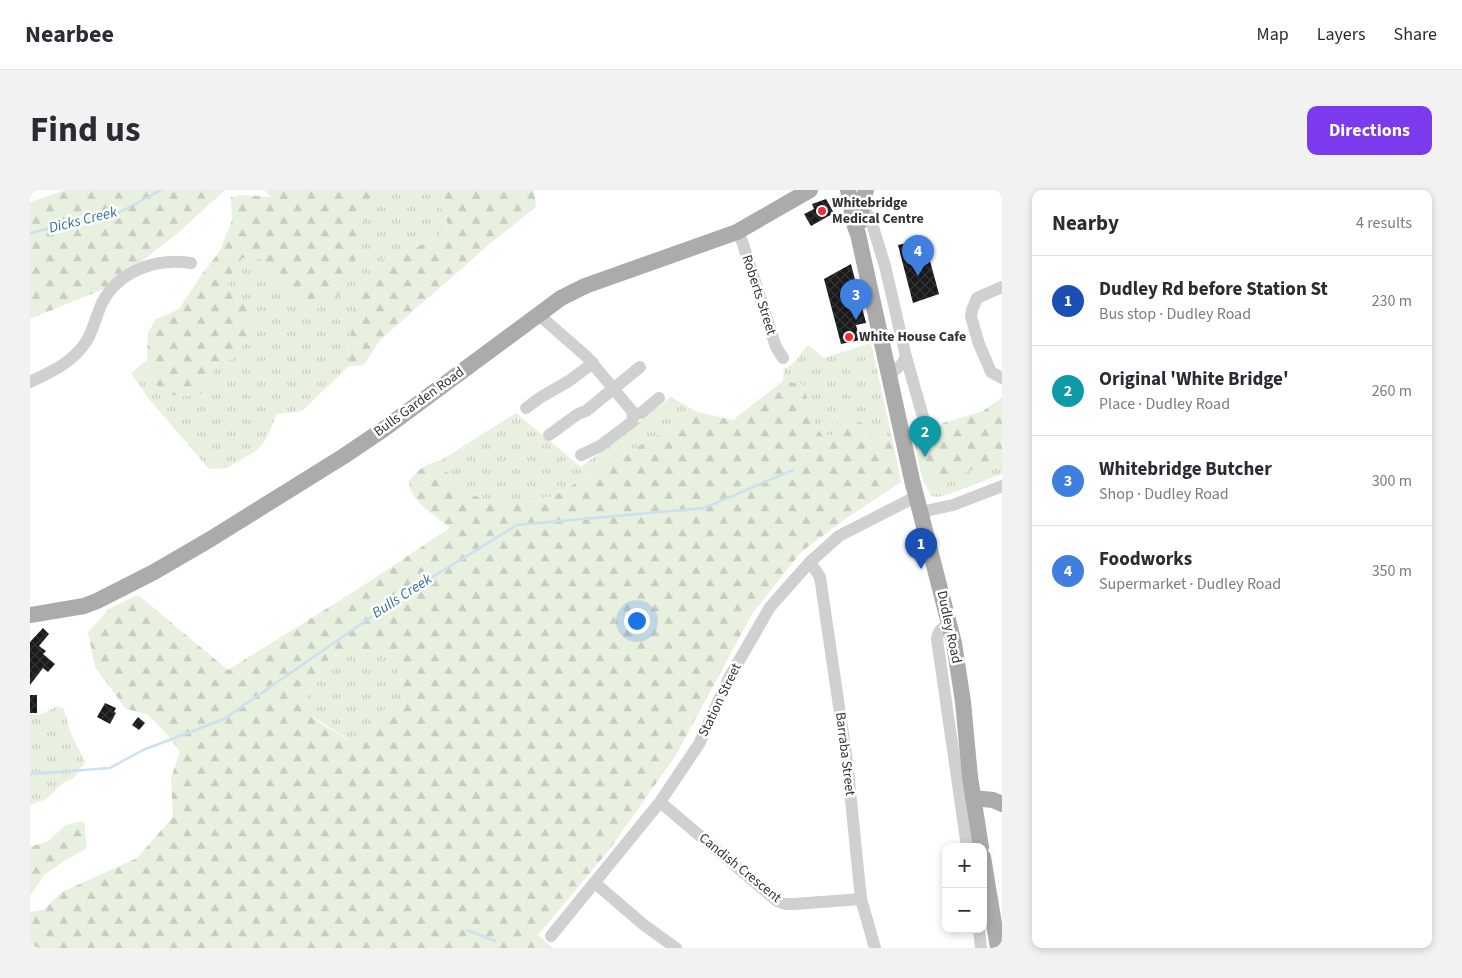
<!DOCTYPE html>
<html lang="en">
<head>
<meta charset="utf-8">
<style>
	:root { --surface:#fff; --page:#f2f2f3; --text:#2b2b33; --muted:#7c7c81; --line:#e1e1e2; --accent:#7c3aed }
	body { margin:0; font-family:"Source Sans 3",sans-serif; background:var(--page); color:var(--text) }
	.controls { position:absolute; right:15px; bottom:15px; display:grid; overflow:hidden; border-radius:10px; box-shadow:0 2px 8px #0003 }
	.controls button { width:45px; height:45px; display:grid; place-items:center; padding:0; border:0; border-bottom:1px solid var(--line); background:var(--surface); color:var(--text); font:25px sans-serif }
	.you { position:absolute; left:606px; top:430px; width:18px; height:18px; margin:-12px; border:4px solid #fff; border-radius:50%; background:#1a73e8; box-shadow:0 0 0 8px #1a73e833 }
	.badge { display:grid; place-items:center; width:32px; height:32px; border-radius:50%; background:var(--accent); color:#fff; font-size:16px; font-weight:700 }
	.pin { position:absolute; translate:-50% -41px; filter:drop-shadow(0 1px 2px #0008) }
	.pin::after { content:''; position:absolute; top:26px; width:18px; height:15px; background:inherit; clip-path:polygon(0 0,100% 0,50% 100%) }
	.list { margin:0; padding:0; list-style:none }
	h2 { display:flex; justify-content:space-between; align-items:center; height:65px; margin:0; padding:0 20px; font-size:21px }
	h2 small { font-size:16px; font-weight:400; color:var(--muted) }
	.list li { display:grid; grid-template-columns:32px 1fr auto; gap:15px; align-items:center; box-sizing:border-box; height:90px; padding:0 20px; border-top:1px solid var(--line) }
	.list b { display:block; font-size:19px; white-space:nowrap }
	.list p { margin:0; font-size:16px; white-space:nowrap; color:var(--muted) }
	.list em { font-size:16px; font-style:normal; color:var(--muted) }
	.map { position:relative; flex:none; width:972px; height:758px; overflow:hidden; border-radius:10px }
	header { display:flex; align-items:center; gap:30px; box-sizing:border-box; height:70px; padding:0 25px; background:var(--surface); border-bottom:1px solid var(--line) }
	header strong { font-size:24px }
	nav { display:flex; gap:28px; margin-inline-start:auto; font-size:18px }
	.intro { display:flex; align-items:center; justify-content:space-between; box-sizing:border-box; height:120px; padding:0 30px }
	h1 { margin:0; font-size:35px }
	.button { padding:12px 22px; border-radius:10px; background:var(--accent); color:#fff; font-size:18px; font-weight:700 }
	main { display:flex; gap:30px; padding:0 30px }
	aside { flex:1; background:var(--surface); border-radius:10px; box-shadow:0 2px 8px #0003 }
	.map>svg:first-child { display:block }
	.grass { fill:url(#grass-tufts) }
	.forest { fill:url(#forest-firs); fill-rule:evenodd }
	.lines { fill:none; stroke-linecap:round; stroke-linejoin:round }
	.stream { stroke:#cce1f0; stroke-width:2.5 }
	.building { fill:url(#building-cross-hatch) }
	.minor { stroke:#d0d0d0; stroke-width:12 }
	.major { stroke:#ababab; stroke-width:16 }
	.poi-dot { fill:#f42a35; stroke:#fff; stroke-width:2 }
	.labels { text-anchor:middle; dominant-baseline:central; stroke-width:5; stroke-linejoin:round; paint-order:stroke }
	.poi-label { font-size:14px; font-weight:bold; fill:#333; stroke:#fff; text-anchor:start }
	.street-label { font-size:14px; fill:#333; stroke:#fff }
	.water-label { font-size:15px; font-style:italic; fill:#38749e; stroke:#fff }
</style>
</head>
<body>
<header>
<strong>Nearbee</strong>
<nav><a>Map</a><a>Layers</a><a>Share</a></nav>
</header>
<div class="intro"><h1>Find us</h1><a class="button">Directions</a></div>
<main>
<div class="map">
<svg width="972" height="758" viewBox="0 0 972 758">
	<defs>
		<pattern id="grass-tufts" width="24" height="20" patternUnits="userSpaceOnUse" patternTransform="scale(1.25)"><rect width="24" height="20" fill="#e8f0e0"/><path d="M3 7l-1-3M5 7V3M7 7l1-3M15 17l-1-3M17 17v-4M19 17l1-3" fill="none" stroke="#c7cec1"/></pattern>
		<pattern id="forest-firs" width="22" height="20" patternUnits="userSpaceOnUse" patternTransform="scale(1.25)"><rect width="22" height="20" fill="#e8f0e0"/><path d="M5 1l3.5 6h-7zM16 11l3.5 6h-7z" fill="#c7cec1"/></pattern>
		<pattern id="building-cross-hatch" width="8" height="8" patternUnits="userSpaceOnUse" patternTransform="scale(1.25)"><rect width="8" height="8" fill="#1a1a1a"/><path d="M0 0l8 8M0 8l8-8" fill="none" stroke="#333"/></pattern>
	</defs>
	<rect width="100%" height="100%" fill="#fff"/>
	<g class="grass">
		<path d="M342,0H416L410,15L419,37L401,51L345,73L330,99L318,157L319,176L272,221L247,224L236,249L226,261L197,278L179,279L119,209L101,183L117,170L128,199L175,202L184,178L203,168L214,110L197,94L212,68L231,69L247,93L322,85Z"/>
		<path d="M841,153L862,248L842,247L807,232L804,245L793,246L786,236L773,194L753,191L754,179C765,176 770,163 778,155L794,168Z"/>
		<path d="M641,207L667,222L522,307L460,312L426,296L410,271L486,223L551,277Z"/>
		<path d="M972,268V284L917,305L908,307L901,306L892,287H922Z"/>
		<path d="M325,458L363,467L374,500L375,516L355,519L321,551L272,520C280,505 288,477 302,467C308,463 318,461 325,458Z"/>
		<path d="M28,516L34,519L40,542L55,572L45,587L33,593L16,609L0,615V525H9Z"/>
	</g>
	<g class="forest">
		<path d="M36,0H195L150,41L81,96L0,129V12Z"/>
		<path d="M234,0H342L322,85L305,110L287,118L247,93L231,69L212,68L197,94L214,110L224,143L203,168L184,178L175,202C154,209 148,207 128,199L117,170L118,143L125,130L149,119L172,84L190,61L202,30L201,7L214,5L241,7Z"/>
		<path d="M416,0H504L506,17L463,51L350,150L334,175L319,176L318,157L330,99L345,73L401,51L419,37L410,15Z"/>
		<path d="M753,191L773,194L786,236L793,246L804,245L807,231L815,227L839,236L842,247L862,248L871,292L818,327L771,362L722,424L646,565L579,660L508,745L523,758H0V722L13,720L32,702L107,668L143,627L141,589L150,561L136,543L117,524L96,519L65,477L58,442L80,418L108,405L198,480L325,401L420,338C406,325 380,313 379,291C386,281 398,272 410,271L426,296L459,312L522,307L667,222L703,230ZM325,458L363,467L374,500L375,515L355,519L320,551L290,533L272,519C280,505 289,476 302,467C308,463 318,461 325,458Z"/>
		<path d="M972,208V268L922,287H892L885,255L913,233L953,221Z"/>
		<path d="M54,631L57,658L33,672L14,685L0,706V657L19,651L35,635Z"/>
	</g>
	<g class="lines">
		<g class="stream">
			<path d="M0,43L90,22L131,0"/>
			<path d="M0,584L80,578L113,560L194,529L370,407L487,335L674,318L763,280"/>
			<path d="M437,740L465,751"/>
		</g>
	</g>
	<g class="building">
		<path d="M796,9L804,23L781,36L774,24L784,19L782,14Z"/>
		<path d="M894,49L909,104L883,113L868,55Z"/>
		<path d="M821,74L836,133L826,135L830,150L811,154L794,89Z"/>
		<path d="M13,438L19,444L9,456L16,461L13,464L25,474L18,482L13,478L0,495V452Z"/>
		<rect x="0" y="505" width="7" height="18"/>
		<path d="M75,513L86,518L84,522L86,523L80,534L67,527Z"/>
		<path d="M108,527L115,533L109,540L102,535Z"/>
	</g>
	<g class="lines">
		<g class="minor">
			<path d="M831,18L840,27L855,76L876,167L872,174L859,185"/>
			<path d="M707,42L712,51L746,157L753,168"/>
			<path d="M972,97L947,108L942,120L941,127L949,154L961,182L972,188"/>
			<path d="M509,125L557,167L602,221L603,225L602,232L570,256L551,265"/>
			<path d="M876,167L893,227"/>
			<path d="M0,192C21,182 42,173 56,152C63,141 66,126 72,113C89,80 127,68 161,73"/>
			<path d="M496,218L511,207L539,191L563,173"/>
			<path d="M603,225L611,223L629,208"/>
			<path d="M519,245L548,224L556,221L610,177"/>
			<path d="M891,322L923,315L972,296"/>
			<path d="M780,372L790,387L817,571L831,709L845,758"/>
			<path d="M920,434C912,438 908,440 907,449L937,657"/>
			<path d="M630,612L747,711L755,714H764L831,709"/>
			<path d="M565,693L614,735L646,758"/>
			<path d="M949,739L951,758"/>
			<path d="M521,746L630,612L669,554L699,488L740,417L780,372L809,346L887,306"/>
		</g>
		<g class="major">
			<path d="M818,0C822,15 821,31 828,44L882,290L924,453L933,512L940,587L951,657"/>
			<path d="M830,32L832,14L836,0"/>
			<path d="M0,425L54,416L67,411L124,382L179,350L314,266L354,239L531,108L555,96L707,42L780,0"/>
			<path d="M943,608L963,610L972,614"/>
			<path d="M953,667L968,758"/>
		</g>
	</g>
	<g class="poi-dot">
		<circle cx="792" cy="21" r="5"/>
		<circle cx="819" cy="147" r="5"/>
	</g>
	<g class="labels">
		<g class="poi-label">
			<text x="802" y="13">Whitebridge<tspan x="802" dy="16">Medical Centre</tspan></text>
			<text x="829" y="147">White House Cafe</text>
		</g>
		<g class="street-label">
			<text transform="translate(729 105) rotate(72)">Roberts Street</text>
			<text transform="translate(389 212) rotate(-36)">Bulls Garden Road</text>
			<text transform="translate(919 437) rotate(78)">Dudley Road</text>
			<text transform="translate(690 510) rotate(-64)">Station Street</text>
			<text transform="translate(815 564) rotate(83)">Barraba Street</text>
			<text transform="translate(710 678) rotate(39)">Candish Crescent</text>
		</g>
		<g class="water-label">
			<text transform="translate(53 30) rotate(-14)">Dicks Creek</text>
			<text transform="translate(372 406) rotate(-33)">Bulls Creek</text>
		</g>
	</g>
</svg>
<div class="controls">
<button>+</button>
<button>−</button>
</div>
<div class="you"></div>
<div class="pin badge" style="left:891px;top:379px;background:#1a4fb4">1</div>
<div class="pin badge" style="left:895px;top:267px;background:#0f9aa8">2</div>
<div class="pin badge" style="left:826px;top:130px;background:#3f7fe0">3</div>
<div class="pin badge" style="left:888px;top:86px;background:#3f7fe0">4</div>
</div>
<aside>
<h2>Nearby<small>4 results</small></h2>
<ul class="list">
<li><span class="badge" style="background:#1a4fb4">1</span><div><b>Dudley Rd before Station St</b><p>Bus stop · Dudley Road</p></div><em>230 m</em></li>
<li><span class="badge" style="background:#0f9aa8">2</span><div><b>Original 'White Bridge'</b><p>Place · Dudley Road</p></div><em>260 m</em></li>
<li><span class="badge" style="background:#3f7fe0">3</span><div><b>Whitebridge Butcher</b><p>Shop · Dudley Road</p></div><em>300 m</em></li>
<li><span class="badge" style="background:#3f7fe0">4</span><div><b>Foodworks</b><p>Supermarket · Dudley Road</p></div><em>350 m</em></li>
</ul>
</aside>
</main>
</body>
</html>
